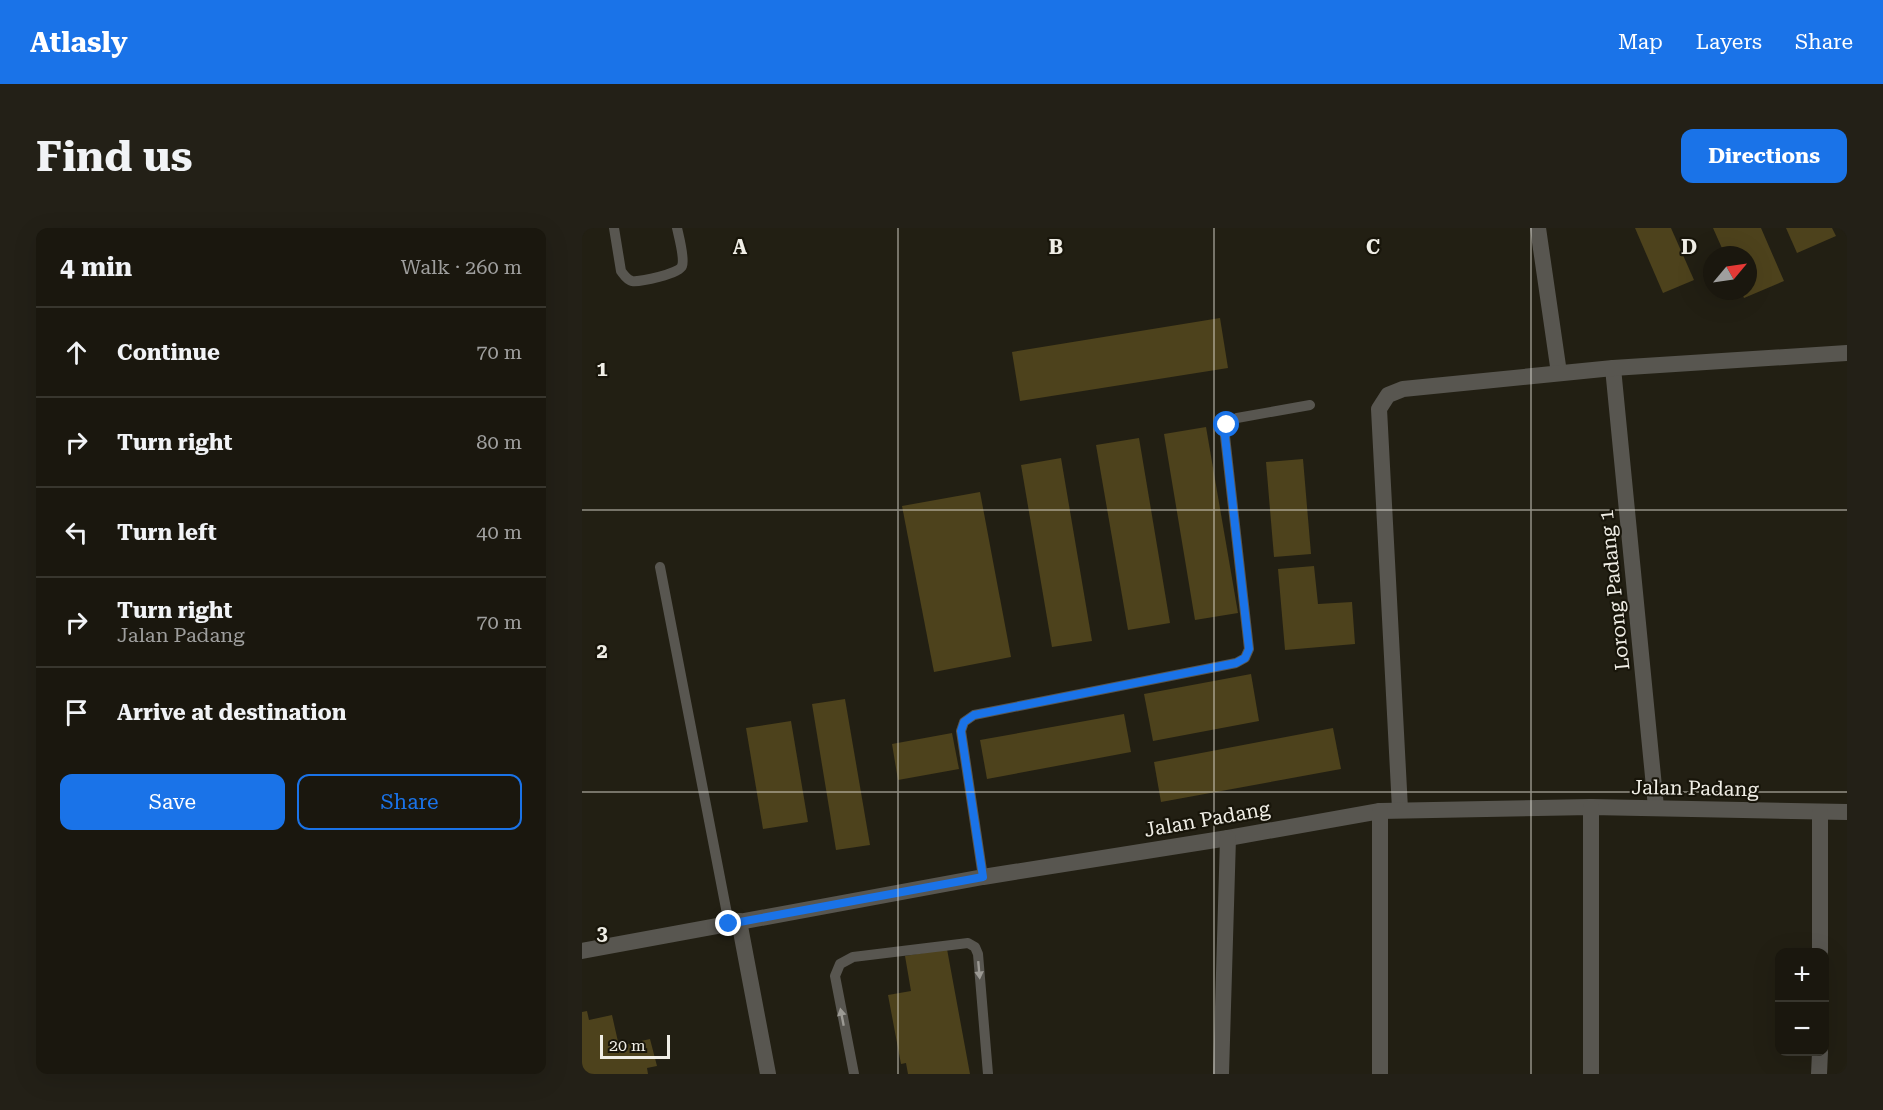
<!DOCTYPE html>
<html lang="en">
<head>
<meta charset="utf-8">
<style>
	:root { --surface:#1a170e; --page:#232017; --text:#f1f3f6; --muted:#9f9f9e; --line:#38362e; --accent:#1a73e8 }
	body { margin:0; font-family:"Roboto Serif",serif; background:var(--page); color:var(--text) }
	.controls { position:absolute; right:18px; bottom:18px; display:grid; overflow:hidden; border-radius:12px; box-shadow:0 6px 24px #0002 }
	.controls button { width:54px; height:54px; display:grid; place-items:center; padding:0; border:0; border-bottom:2px solid var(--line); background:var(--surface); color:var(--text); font:30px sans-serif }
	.compass { position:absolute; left:1121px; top:18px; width:54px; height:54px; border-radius:50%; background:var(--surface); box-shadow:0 6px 24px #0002; rotate:61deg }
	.scale { position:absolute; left:18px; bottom:15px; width:70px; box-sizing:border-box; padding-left:6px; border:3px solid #f0eee6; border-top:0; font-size:16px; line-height:21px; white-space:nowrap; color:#f0eee6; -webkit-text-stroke:4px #18150a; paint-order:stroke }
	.stop { position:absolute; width:18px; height:18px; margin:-14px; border:4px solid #1a73e8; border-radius:50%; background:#fff }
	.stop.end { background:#1a73e8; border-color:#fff; box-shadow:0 2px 6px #0008 }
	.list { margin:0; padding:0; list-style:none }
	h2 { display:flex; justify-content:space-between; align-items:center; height:78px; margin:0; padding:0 24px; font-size:26px }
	h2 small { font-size:20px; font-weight:400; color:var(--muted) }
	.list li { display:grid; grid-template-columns:39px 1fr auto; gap:18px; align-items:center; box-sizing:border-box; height:90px; padding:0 24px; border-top:2px solid var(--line) }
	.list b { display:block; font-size:22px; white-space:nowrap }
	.list p { margin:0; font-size:20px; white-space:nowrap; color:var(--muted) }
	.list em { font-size:20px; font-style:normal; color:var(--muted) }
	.actions { display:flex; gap:12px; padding:18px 24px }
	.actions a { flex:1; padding:14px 0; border:2px solid var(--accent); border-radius:12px; text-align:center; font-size:21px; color:var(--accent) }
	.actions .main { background:var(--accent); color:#fff }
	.icon { flex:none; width:33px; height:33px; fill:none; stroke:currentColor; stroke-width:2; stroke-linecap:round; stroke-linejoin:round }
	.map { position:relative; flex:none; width:1265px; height:846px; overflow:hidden; border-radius:12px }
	header { display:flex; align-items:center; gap:36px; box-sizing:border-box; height:84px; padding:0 30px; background:var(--accent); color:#fff }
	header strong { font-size:28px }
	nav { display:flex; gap:33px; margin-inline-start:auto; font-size:21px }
	.intro { display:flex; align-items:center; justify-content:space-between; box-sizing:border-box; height:144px; padding:0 36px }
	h1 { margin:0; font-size:42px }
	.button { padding:15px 27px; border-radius:12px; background:var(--accent); color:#fff; font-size:21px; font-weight:700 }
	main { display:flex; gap:36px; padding:0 36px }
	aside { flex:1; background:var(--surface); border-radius:12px; box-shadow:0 6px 24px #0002 }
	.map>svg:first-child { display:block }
	.building { fill:#4d421c }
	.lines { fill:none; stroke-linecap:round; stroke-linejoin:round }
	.service { stroke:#585650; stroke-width:10 }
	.minor { stroke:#585650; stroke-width:16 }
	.oneway { fill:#9c9a94 }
	.route { stroke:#1a73e8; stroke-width:8 }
	.grid { fill:none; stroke:#f0eee6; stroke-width:1.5; stroke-opacity:0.55 }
	.labels { text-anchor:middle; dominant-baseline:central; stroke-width:4.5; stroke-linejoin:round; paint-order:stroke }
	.street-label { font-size:20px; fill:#f0eee6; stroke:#18150a }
	.grid-label { font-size:20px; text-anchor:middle; font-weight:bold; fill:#f0eee6; stroke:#18150a; stroke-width:4.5; stroke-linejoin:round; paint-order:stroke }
</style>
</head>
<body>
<header>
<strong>Atlasly</strong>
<nav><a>Map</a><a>Layers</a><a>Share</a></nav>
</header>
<div class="intro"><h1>Find us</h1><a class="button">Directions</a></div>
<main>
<aside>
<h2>4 min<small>Walk · 260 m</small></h2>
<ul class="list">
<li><svg class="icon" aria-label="ahead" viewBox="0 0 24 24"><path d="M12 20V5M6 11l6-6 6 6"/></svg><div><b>Continue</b></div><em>70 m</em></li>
<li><svg class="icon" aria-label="right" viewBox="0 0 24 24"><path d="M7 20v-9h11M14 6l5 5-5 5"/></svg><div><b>Turn right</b></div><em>80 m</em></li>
<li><svg class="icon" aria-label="left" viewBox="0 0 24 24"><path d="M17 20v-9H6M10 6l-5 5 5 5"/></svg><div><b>Turn left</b></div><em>40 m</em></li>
<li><svg class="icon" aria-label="right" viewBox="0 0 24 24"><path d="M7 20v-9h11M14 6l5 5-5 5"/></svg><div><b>Turn right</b><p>Jalan Padang</p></div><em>70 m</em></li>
<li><svg class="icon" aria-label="arrive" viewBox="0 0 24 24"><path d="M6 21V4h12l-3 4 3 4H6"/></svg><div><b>Arrive at destination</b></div></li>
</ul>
<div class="actions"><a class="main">Save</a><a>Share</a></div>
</aside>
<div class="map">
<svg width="1265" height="846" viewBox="0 0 1265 846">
	<rect width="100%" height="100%" fill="#221f13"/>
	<g class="building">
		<path d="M1053,0H1089L1112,52L1081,65Z"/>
		<path d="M1131,0H1179L1202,53L1162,70L1159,63H1166V27H1143Z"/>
		<path d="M1204,0H1250L1254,8L1215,25Z"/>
		<path d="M638,90L646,140L438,173L430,124Z"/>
		<path d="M624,199L656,385L613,392L582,206Z"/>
		<path d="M557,210L588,395L546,402L514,217Z"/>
		<path d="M479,230L510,413L470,419L439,237Z"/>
		<path d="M721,231L729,326L692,329L684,234Z"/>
		<path d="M398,264L429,429L352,444L320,278Z"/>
		<path d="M732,338L736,376L770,374L773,416L703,422L696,341Z"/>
		<path d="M669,446L677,493L571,513L562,466Z"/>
		<path d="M263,471L288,617L254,622L230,476Z"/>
		<path d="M542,486L549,524L405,551L398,512Z"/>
		<path d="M209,493L226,594L181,601L164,500Z"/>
		<path d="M751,500L759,541L579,574L572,534Z"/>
		<path d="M370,505L377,541L316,552L310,516Z"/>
		<path d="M365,721L388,846H326L324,835L319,836L306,767L329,763L323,728Z"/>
		<path d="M5,783L7,792L30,787L37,818L68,811L75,838L65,840L66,846H0V784Z"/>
	</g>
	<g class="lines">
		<g class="service">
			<path d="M32,0L39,43C42,47 45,52 50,53C58,54 97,46 100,38C103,31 97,9 95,0"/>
			<path d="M78,339L147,696"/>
			<path d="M401,649L379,503L382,494L392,487L654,435L663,430L667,421L643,208L645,197L655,190L728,177"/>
			<path d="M272,846L253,748L258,736L271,729L386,715L393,719L396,726L406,846"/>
		</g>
		<g class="minor">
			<path d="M956,0L977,145"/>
			<path d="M1031,140L1074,579"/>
			<path d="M818,581L797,181L806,167L821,161L1031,140L1265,125"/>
			<path d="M157,693L186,846"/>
			<path d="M0,723L401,649L646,610L798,583L1009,579L1265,584"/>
			<path d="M1238,724V584"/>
			<path d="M639,846L646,610"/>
			<path d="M798,846V583"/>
			<path d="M1009,846V579"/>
			<path d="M1237,846L1238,824"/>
		</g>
	</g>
	<defs><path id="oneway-solid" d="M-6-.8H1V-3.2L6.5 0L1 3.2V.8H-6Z" transform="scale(1.5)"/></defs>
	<g class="oneway">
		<use href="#oneway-solid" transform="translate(397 742) rotate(85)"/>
		<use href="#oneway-solid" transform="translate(260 789) rotate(-101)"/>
	</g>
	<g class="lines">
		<path class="route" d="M147,696L401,649L379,503L382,494L392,487L654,435L663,430L667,421L643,208L645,197"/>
	</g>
	<path class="grid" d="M316,0V846M632,0V846M949,0V846M0,282H1265M0,564H1265"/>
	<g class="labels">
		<g class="street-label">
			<text transform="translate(1032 362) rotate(-96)">Lorong Padang 1</text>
			<text transform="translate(1113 560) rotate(1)">Jalan Padang</text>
			<text transform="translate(625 591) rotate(-10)">Jalan Padang</text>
		</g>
	</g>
	<g class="grid-label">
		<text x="158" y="26">A</text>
		<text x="474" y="26">B</text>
		<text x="791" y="26">C</text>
		<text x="1107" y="26">D</text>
		<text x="20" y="148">1</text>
		<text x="20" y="430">2</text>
		<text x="20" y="712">3</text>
	</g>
</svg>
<div class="controls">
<button>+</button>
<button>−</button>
</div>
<svg class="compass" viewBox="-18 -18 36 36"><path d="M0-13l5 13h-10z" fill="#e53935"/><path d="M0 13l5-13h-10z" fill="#9f9f9e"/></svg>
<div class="scale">20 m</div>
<div class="stop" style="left:645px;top:197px"></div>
<div class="stop end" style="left:147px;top:696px"></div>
</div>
</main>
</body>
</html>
